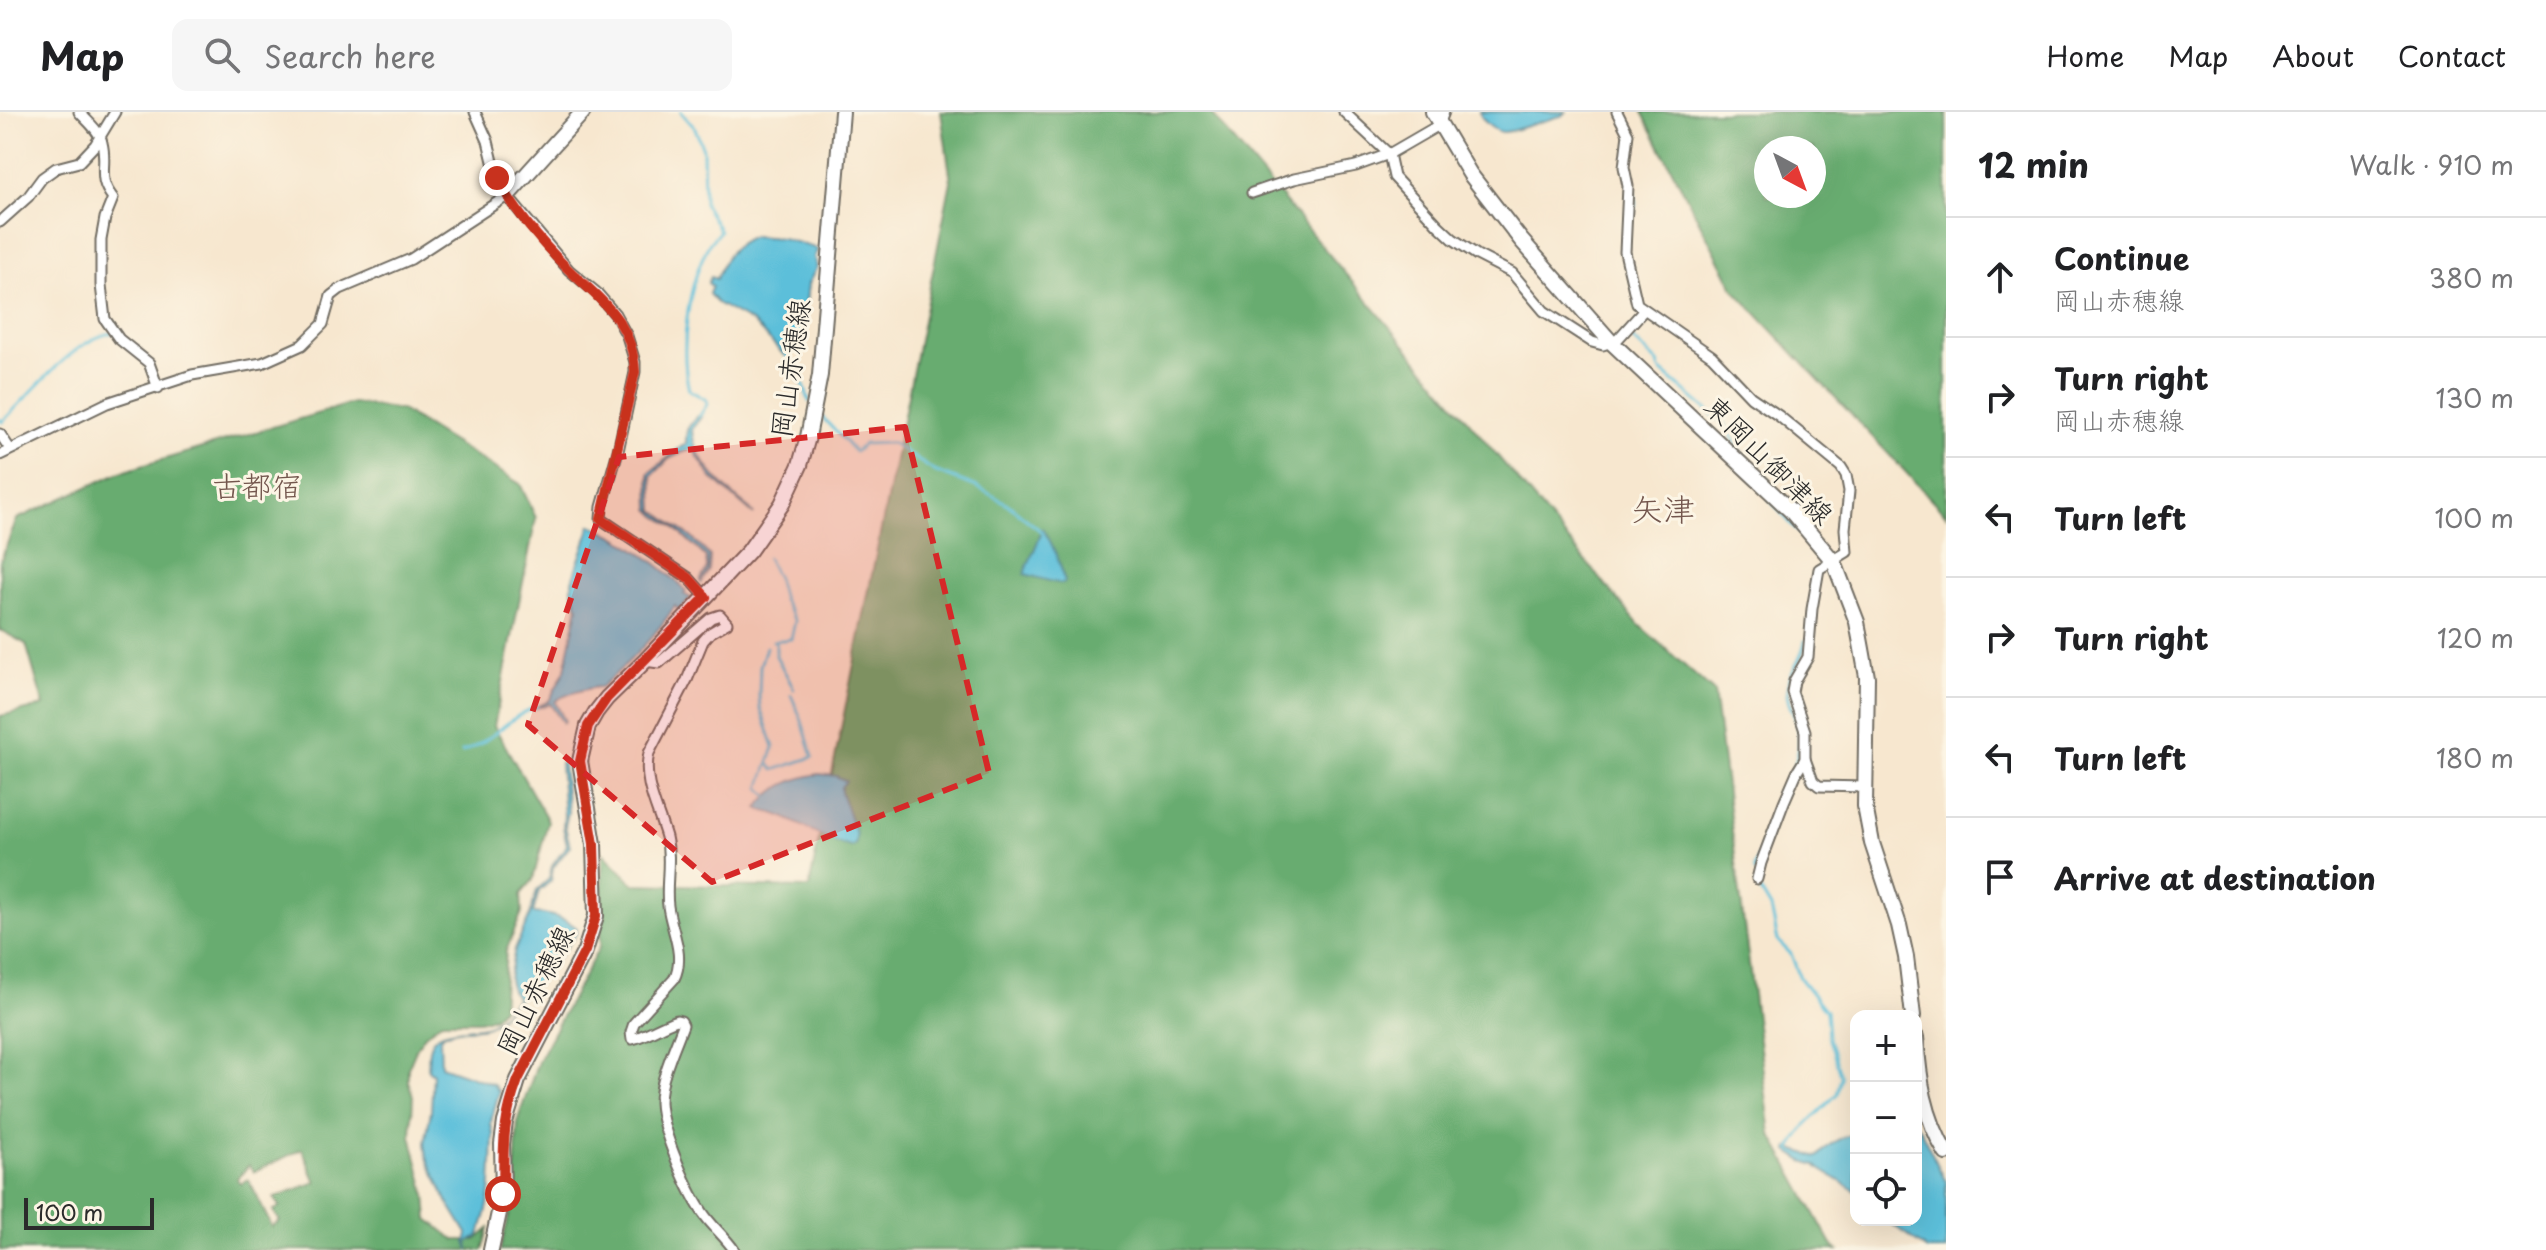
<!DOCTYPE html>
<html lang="en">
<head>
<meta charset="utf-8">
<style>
	:root { --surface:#fff; --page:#f6f6f6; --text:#202124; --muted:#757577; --line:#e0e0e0 }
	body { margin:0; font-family:"Playpen Sans","Klee One",sans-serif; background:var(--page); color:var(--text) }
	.controls { position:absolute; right:24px; bottom:24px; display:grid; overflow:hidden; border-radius:16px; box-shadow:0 8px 32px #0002 }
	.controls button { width:72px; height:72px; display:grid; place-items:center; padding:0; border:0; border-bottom:2px solid var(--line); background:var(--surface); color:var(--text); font:40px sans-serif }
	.compass { position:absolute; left:1754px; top:24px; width:72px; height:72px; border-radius:50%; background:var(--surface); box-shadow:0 8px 32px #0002; rotate:139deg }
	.scale { position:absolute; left:24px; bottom:20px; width:130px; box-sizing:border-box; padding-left:8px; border:4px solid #2b2b2b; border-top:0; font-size:22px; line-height:28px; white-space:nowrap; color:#2b2b2b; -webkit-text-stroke:6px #fcf5e5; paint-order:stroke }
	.stop { position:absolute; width:24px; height:24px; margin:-18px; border:6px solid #c8321e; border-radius:50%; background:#fff }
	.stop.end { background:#c8321e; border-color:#fff; box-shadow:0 2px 8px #0008 }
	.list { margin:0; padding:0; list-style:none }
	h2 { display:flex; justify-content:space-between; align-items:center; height:104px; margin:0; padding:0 32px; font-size:34px }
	h2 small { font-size:26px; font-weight:400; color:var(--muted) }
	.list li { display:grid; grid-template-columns:52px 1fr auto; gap:24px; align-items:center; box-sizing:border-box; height:120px; padding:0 32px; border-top:2px solid var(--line) }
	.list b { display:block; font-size:30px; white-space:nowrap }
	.list p { margin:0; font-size:26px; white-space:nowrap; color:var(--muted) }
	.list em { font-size:26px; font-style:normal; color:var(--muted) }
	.icon { flex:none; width:44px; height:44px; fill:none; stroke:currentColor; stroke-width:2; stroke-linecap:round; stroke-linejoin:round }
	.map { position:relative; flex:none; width:1946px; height:1138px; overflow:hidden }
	header { display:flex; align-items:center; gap:48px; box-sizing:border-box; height:112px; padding:0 40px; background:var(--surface); border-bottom:2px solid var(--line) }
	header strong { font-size:38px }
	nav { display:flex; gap:44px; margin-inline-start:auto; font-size:28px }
	.search { width:560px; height:72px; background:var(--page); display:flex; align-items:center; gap:20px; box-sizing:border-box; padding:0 28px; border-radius:16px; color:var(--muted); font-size:30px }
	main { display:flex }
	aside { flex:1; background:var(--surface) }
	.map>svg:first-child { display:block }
	.forest { fill:#68ac70; stroke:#4a6c4e; stroke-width:2; fill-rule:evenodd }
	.water { fill:#5cbfda; stroke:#447582; stroke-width:2 }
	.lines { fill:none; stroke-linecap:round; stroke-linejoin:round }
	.stream { stroke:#5cbfda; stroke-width:3 }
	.street-casing { stroke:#726d64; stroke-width:13 }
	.secondary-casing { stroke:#726d64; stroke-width:18 }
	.primary-casing { stroke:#726d64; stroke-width:18 }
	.street { stroke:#fff; stroke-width:9 }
	.secondary { stroke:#fff; stroke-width:14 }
	.primary { stroke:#fff; stroke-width:14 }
	.route { stroke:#c8321e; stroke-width:10 }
	.marked { fill:#d62828; fill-opacity:0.2; stroke:#d62828; stroke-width:6; stroke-dasharray:16 10; stroke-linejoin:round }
	.labels { text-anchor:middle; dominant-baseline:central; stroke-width:6; stroke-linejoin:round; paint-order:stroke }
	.street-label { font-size:28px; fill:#2b2b2b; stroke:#fcf5e5 }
	.neighbourhood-label { font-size:30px; fill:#74574e; stroke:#fcf5e5 }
	.quarter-label { font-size:32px; fill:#74574e; stroke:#fcf5e5 }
</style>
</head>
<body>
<header>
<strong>Map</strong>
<div class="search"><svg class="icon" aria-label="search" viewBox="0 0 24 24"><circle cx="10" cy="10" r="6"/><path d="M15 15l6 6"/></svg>Search here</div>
<nav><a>Home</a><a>Map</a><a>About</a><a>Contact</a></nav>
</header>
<main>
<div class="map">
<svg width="1946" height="1138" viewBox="0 0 1946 1138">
	<rect width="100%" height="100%" fill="#fcf5e5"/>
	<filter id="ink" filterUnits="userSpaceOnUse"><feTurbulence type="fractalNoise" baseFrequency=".0125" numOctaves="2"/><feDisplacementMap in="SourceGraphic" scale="16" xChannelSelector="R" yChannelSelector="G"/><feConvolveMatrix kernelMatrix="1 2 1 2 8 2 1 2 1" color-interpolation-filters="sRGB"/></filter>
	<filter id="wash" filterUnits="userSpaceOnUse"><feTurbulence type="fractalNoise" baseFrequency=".006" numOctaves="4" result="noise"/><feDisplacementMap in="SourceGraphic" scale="32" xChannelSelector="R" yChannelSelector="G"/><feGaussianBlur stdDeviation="1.8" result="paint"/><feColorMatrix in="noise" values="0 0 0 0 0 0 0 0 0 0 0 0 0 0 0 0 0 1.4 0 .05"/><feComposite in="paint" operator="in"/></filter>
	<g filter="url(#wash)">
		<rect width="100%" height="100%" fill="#f7e7cf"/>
		<g class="forest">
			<path d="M941,0H1210L1639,513L1714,580L1771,1022L1832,1133L1838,1138H500L513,1089L518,1007L539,947L600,834L603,741L634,772L809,776L951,69Z"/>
			<path d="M1642,0H1946V403L1736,180ZM1766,36H1814V84H1766Z"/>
			<path d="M353,291L401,298L520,372L536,406L494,614L548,709L533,768L521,782L522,800L506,839L502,896L495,905L479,909H442L425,923L417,935L408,956V969L413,984L411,1024L426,1083L428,1107L455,1128H476L489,1117L483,1138H0V604L44,594L26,532L0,518V450L17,407L118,361ZM302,1037L316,1070L274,1086L280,1094L273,1099L280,1109L272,1115L248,1067L241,1072L237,1067L249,1053L254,1060Z"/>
		</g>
		<g class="water">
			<path d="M1479,0H1566L1561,4C1551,6 1509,21 1504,20C1493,20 1483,9 1479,0Z"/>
			<path d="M753,124L782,126L818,137L814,145L817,155L808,172L806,191L803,199L805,215L804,235L792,239L789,243H784L753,211L717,191L709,182L712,174L708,171L711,165L716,167C724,147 732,132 753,124Z"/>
			<path d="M699,303L701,305L692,317C692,340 714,365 731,381C738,389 749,394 754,403L712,366L692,336L669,347L652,364L654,398L691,425L710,444L709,458L701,471L700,469L707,456L706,445L673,414L657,404L650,397L649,361L686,331C686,315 688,314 699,303Z"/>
			<path d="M591,413C622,425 663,454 686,479L684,482L691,486L679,498L675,494C655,525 629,551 601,575C591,575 561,583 555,590L565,609L563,611L550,592L533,597L549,589L565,558L578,495L572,477V469Z"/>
			<path d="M1039,417H1043C1054,434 1060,450 1065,470L1063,472C1049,470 1037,465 1024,462L1041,422Z"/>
			<path d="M560,651L563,652L568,700L565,714L570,734L553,756L551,769L539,779L533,801C549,802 564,805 577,816V820C572,829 565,837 558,845C542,867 538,875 515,889C503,896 505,907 488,914C473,919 452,914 440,926L441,954L493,972L499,980C497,989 492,1002 491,1011C491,1015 493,1019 493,1023C491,1063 494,1087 478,1125L468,1130L469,1138L466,1130L468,1123L446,1087L427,1045L425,1031L431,999L433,962L428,958C429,951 428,944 429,938C432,912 469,920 489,913C503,907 506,895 517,886L511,878L509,867L515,837L530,803L537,778L549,767L552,754L567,733L563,715L564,703Z"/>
			<path d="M819,662L836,664L846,669L841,675V680L856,722V731L852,735C828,731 800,710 775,702C768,699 764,701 758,696C771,675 795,666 819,662Z"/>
			<path d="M1916,1013L1919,1015L1946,1070V1138H1928L1886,1108H1916Z"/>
			<path d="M1856,1021V1079L1820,1057L1816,1053L1803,1049L1788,1039L1789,1036L1818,1045C1829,1031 1839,1026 1856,1021Z"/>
		</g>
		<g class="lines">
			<g class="stream">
				<path d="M681,0L695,16L703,37L704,92L720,119C716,124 711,128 708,134C688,173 679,235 689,278L705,287L708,291L699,305"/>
				<path d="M1630,109L1636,90L1631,70"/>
				<path d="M1625,220L1658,251L1660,258L1726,314L1741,341L1768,367V371"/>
				<path d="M787,243L788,254L804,274L809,289"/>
				<path d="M820,303L855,340L864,332L892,331L934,359L977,375L1006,391L1042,420"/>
				<path d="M0,307L2,310C30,283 73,228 111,221"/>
				<path d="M1770,388L1815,439L1822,450L1819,452"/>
				<path d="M767,446L777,466L783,488L795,509L791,527L773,529"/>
				<path d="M776,530V544L794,577"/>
				<path d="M766,535L760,554L759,584L760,595L774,635L760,676L768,684"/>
				<path d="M462,640C491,631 508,604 537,595"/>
				<path d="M769,652L774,658L813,645L801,606L791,583"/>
				<path d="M1793,658C1799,642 1802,625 1796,608C1792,598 1786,588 1787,577C1788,560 1803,549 1805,529"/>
				<path d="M1755,759V753L1773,706"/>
				<path d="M1756,771L1771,796L1778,829L1791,842L1800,866L1826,899L1828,924L1841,965L1837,982L1806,1013L1790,1038"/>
			</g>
		</g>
	</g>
	<g filter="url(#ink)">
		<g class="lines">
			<defs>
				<g id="street">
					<path d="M79,0C87,9 100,19 102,31C108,54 96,65 113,86L105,106L101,128V173L105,207L119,227L149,251L158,276"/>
					<path d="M475,0L488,29L497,66L507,84L569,158L597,181L615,202L627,224L635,250V260L618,339L602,395L601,407L689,466L706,485"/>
					<path d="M1344,0L1389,42L1394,65L1438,113L1453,127L1477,143L1512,161L1544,199L1592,230L1603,233L1617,228L1644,198"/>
					<path d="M1617,0L1628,22L1624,55L1628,74L1625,140L1637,192L1712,244L1751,285L1779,304L1841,355L1846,363L1849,379L1845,417L1847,440L1819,457L1812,497L1808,545L1794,569L1792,580L1805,619V647L1797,660L1784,690L1761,751L1757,767"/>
					<path d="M1252,81L1294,67L1356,54L1389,42L1439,13L1444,0"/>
					<path d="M0,110L28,85L42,66L56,56L79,50L95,33L115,0"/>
					<path d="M0,322L10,337"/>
					<path d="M0,343L107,291L192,263L262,251L302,233L323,212L331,184L340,177L411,147L507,84"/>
					<path d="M645,549L659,551L711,506L720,503L727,511L710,521L703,529L687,568L649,641C642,670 658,697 666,725C672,748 665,771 668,794C671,818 686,843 674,867L634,911L631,920L632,927C644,925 663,912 677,908L681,909L683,913C675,935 660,966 660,990C661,1018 689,1083 706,1105C715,1117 726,1126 734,1138"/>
					<path d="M1805,647L1813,669L1819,674L1865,675"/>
				</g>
				<path id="secondary" d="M507,84L583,0"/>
				<g id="primary">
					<path d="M1433,0L1470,62L1521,128L1611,230L1791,399L1834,450L1857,510L1862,537L1867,565L1865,694L1872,731L1899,813L1906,845L1913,904"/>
					<path d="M1916,925C1919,967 1924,1004 1946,1041"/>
					<path d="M491,1138L503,1082L502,1032L505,1010L518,968L585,839L596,804L594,732L580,649L588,614L596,600L607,586L645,549L749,439L782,392L800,353L808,325L820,263L842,0"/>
				</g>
			</defs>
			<use href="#street" class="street-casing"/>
			<use href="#secondary" class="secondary-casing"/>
			<use href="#primary" class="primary-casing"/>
			<use href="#street" class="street"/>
			<use href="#secondary" class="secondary"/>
			<use href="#primary" class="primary"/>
		</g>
	</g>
	<g class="lines" filter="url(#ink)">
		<path class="route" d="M497,66C515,99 543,133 570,159C602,189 633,211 635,260L601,407L689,466L706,485L607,586L588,614L580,649L594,732L596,804L585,839L518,968C501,1013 504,1036 503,1082"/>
	</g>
	<path class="marked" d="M905,315L989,661L712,770L528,613L619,345Z"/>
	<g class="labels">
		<g class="street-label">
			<text transform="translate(789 256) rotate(-82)">岡山赤穂線</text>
			<text transform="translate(1770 347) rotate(45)">東岡山御津線</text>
			<text transform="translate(534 878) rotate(-64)">岡山赤穂線</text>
		</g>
		<g class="neighbourhood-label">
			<text x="257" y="372">古都宿</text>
		</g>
		<g class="quarter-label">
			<text x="1663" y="396">矢津</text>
		</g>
	</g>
</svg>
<div class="controls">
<button>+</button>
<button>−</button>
<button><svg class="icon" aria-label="locate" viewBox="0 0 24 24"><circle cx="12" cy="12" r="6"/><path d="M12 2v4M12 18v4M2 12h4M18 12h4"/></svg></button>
</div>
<svg class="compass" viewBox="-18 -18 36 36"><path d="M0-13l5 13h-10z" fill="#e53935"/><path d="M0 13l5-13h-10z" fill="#757577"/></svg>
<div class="scale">100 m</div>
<div class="stop" style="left:503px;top:1082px"></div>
<div class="stop end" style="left:497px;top:66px"></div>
</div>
<aside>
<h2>12 min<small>Walk · 910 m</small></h2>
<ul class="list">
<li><svg class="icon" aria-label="ahead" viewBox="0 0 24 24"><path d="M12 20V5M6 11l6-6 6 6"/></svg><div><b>Continue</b><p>岡山赤穂線</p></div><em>380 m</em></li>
<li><svg class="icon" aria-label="right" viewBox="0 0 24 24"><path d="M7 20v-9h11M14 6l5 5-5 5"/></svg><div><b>Turn right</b><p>岡山赤穂線</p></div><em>130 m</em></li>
<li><svg class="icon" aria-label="left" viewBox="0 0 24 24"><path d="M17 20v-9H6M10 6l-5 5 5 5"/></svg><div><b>Turn left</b></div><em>100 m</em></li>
<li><svg class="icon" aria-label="right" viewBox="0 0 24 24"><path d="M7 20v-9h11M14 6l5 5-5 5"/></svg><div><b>Turn right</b></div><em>120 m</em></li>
<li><svg class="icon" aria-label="left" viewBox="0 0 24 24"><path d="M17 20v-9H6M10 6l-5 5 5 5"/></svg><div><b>Turn left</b></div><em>180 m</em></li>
<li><svg class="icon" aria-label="arrive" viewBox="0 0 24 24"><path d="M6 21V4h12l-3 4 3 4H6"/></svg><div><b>Arrive at destination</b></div></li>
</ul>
</aside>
</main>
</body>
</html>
